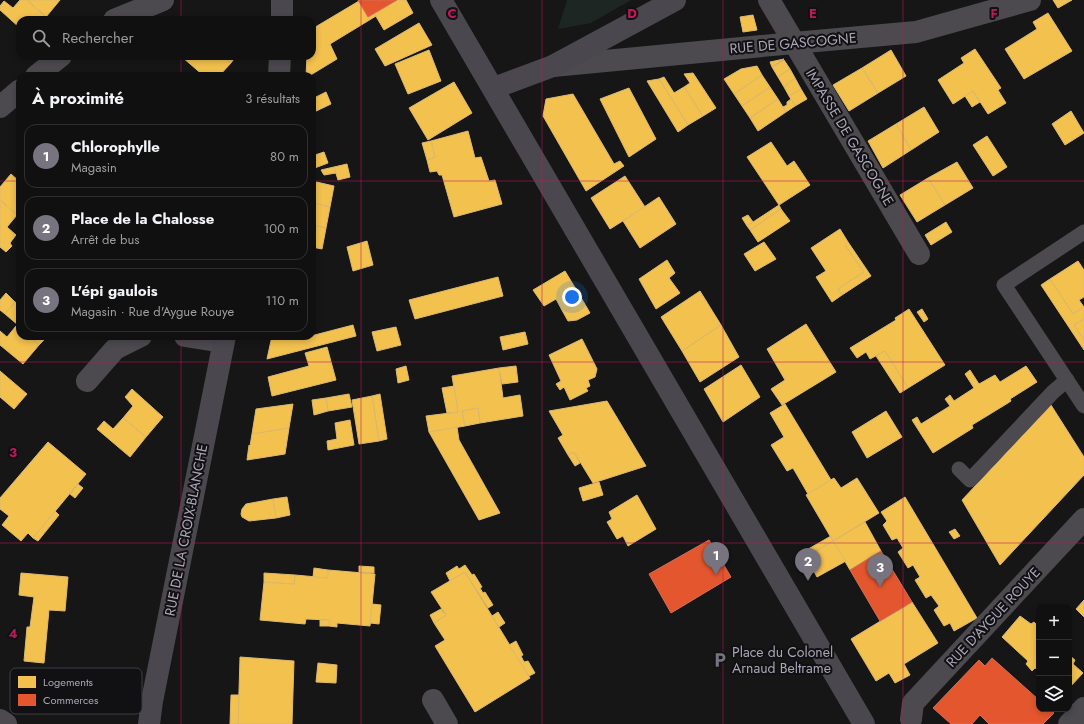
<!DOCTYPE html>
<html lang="fr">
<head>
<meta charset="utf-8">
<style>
	:root { --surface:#101010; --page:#1e1e1e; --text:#f1f3f6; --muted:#9c9d9f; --line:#303030; --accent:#77747f }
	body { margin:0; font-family:Jost,sans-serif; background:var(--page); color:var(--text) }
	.controls { position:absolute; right:12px; bottom:12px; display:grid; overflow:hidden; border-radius:8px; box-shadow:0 2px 6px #0003 }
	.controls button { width:36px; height:36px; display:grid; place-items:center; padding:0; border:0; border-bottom:1px solid var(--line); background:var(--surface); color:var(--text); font:20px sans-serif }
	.you { position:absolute; left:572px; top:297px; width:14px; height:14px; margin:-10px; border:3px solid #fff; border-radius:50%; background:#1a73e8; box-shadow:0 0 0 6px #1a73e833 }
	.badge { display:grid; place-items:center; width:26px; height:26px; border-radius:50%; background:var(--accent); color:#fff; font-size:13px; font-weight:700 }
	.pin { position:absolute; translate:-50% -33px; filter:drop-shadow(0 1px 2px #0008) }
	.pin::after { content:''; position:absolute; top:21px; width:14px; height:12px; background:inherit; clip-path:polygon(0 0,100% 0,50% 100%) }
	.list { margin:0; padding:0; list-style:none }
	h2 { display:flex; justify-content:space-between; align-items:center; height:52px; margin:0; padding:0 16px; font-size:17px }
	h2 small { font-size:13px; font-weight:400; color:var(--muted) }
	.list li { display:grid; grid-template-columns:26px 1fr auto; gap:12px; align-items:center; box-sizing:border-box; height:64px; margin:0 8px 8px; padding:0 8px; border:1px solid var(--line); border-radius:12px }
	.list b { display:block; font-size:15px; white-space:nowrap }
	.list p { margin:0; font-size:13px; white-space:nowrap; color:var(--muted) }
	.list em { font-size:13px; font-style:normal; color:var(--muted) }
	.icon { flex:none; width:22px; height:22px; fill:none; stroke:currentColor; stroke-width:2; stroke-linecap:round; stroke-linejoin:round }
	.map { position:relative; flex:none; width:1084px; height:724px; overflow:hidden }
	.search { position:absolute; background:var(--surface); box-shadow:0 2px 6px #0003; left:16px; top:16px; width:300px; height:44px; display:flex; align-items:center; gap:10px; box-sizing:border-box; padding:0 14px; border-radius:12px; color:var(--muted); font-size:15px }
	.panel { position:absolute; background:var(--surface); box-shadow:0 2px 6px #0003; left:16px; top:72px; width:300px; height:268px; border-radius:12px }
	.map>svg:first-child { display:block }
	.green { fill:#1e2623 }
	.homes { fill:#f2c14e; stroke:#ddb96e }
	.shops { fill:#e4572e; stroke:#d36f57 }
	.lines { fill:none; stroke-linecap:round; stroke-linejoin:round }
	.lane { stroke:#4c4a4f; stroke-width:15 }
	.street { stroke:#4c4a4f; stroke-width:22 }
	.secondary { stroke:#4a484e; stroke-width:22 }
	.grid { fill:none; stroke:#c2185b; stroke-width:1; stroke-opacity:0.55 }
	.labels { text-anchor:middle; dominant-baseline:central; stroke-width:4; stroke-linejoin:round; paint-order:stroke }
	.street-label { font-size:14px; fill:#aba6b8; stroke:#111012 }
	.poi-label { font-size:14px; fill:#aba6b8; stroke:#111012; text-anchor:start }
	.key { fill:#111012; stroke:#3f3d44; stroke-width:1 }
	.key-label { font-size:11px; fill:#aba6b8 }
	.grid-label { font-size:13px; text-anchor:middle; font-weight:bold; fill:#c2185b; stroke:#111012; stroke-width:4; stroke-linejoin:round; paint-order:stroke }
</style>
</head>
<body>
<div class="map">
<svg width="1084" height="724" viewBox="0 0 1084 724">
	<rect width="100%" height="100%" fill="#161616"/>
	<path class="green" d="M567,0H631L591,23L558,29Z"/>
	<g class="homes">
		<path d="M20,0H27L46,17L43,20H20V28L0,10V6L4,1L13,8Z"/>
		<path d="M27,0H60L46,17Z"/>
		<path d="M397,0H406L413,13L384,30L374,13Z"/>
		<path d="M1053,0H1072L1058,8Z"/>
		<path d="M359,1L368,17L374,13L376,16L330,44L337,59L309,76H306L307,56H312V29Z"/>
		<path d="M1048,13L1072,51L1024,79L1005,49L1037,29L1033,22Z"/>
		<path d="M753,15L757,30L743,32L740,17Z"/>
		<path d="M419,23L432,45L385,66L375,49Z"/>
		<path d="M975,49L1001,88L998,90L1006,103L988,114L973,91L953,104L938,80L964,63L961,58Z"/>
		<path d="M429,50L441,81L408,94L395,64Z"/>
		<path d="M891,50L906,76L878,93L862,68Z"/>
		<path d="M183,56H223L231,63L219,76H204L182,57Z"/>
		<path d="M223,56H236L231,63Z"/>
		<path d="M784,59L772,67L770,62Z"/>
		<path d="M784,60L790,69L778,77L772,67Z"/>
		<path d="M757,66L762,75L734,94L724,79L741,69Z"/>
		<path d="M862,68L878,93L849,111L833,85Z"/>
		<path d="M790,69L795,78L784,87L778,77Z"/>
		<path d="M693,73L716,108L703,116L684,87L690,83L684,74Z"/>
		<path d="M762,75L770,87L742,106L734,94Z"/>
		<path d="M664,77L674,93L684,87L703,116L688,125L659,79Z"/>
		<path d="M795,78L801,89L789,96L784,87Z"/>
		<path d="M659,79L688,125L678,132L647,81Z"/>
		<path d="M454,82L472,113L428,140L409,108Z"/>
		<path d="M770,87L778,99L750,118L742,106Z"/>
		<path d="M629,88L656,139L629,157L600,99Z"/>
		<path d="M801,89L807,99L795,106L789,96Z"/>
		<path d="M973,91L980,102L972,107L965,96Z"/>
		<path d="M326,92L331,104L312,113V99Z"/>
		<path d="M573,94L614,164L620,161L624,166L586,191L543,116L546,99Z"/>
		<path d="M778,99L786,112L758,131L750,118Z"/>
		<path d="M791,99L795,106L786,112L783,107L787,105V102Z"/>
		<path d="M924,107L939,132L911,150L896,124Z"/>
		<path d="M1071,111L1084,133L1065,145L1052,124Z"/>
		<path d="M896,124L911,150L883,168L868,141Z"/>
		<path d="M468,131L475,158L481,157L489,181L495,180L502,204L454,217L442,175H439L437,171L430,172L427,160L435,157L431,141Z"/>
		<path d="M987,136L1007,167L993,176L973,145Z"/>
		<path d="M431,141L435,157L427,160L422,143Z"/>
		<path d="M771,142L787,166L794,161L810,185L779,205L747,157Z"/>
		<path d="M324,152L328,163L312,169V156Z"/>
		<path d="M957,162L973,188L945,205L928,178Z"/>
		<path d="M347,164L350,177L338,180L334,167Z"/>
		<path d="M334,167L336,173L324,175L321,170Z"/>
		<path d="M11,174L20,182V212L17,215L0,200V187Z"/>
		<path d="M625,176L645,207L610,229L591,198Z"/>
		<path d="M928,178L945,205L917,222L900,195Z"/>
		<path d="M312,181L334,186L330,207L312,203Z"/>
		<path d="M659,197L676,224L640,248L623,221Z"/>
		<path d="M0,200L17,215L7,227L16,235L10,243L12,246L6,252L0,247Z"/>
		<path d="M312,203L330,207L326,228L312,225Z"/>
		<path d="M779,205L781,209L750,230L747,226Z"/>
		<path d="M781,209L790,221L758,242L750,230Z"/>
		<path d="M748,215L753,222L747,226L742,218Z"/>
		<path d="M946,222L952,232L931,245L925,235Z"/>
		<path d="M312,225L326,228L322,249L312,247Z"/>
		<path d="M840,229L848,242L845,245L864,272L838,289L842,295L832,302L816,277L826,271L811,248Z"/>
		<path d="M367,241L373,265L353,271L347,247Z"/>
		<path d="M764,242L776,259L755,271L744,254Z"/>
		<path d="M848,242L871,276L842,295L838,289L864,272L845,245Z"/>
		<path d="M667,260L675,273L669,278L680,293L656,309L639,279Z"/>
		<path d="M1078,261L1084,270V297L1079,300L1084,307L1073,314L1050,279Z"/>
		<path d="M565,271L583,301L563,312L556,299L544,306L533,290Z"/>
		<path d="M498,277L503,296L415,319L409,300Z"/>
		<path d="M1050,279L1073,314L1084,307V319L1074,325L1084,340V350L1041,285Z"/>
		<path d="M700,291L721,325L682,351L661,317Z"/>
		<path d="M6,293L15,302L5,314L0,310V300Z"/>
		<path d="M583,301L590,313L577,320L568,321L563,312Z"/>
		<path d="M15,302L19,304L20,303V329L16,326L18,325L5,314Z"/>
		<path d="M909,309L945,365L908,388L885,351L870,359L866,352L857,358L850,348L896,320L895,318Z"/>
		<path d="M922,309L928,319L924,322L917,312Z"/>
		<path d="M1084,319V340L1074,325Z"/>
		<path d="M806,324L836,372L782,405L771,389L785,380L767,349Z"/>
		<path d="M353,325L356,336L267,359L272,336L307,337Z"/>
		<path d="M721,325L739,357L700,382L682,351Z"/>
		<path d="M16,326L20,329V336H29L39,345L23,364L0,345V331L7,337Z"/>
		<path d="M396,327L401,345L377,351L372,332Z"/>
		<path d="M525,332L528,344L503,350L500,337Z"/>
		<path d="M29,336H48L39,345Z"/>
		<path d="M582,339L597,369L595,377L588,380L590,386L586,388L588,391L570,400L564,387L560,390L556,384L561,381L549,355Z"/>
		<path d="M327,347L336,380L272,396L268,377L309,366L305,353Z"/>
		<path d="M885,351L908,388L900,393L876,356Z"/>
		<path d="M741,365L760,397L723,422L704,389Z"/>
		<path d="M406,366L409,380L398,383L396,369Z"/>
		<path d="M516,366L518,382L502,384L499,368Z"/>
		<path d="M1026,366L1037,382L1010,399L1011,401L1008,403L972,425L973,428L933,453L912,420L917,417L921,424L950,406L945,399L950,395L954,401L974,388L965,374L970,370L979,384L995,375L1000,382Z"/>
		<path d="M499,368L503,398L520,395L523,416L480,423L478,408L462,411L465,426L429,432L426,416L458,412L452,376Z"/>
		<path d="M0,371L27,394L14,409L0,397Z"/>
		<path d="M454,386L458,412L447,413L442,388Z"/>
		<path d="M132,389L163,417L146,437L123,418L133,406L125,397Z"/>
		<path d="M349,394L352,407L328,411L326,398Z"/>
		<path d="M380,394L387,439L379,441L372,396Z"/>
		<path d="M372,396L379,441L359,444L352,400Z"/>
		<path d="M326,398L328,411L314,415L312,400Z"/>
		<path d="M607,401L646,466L593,483L574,452L568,455L558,438L563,435L549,411Z"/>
		<path d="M293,404L289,428L252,434L256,409Z"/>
		<path d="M785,404L831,480L808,494L793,468L787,471L771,445L784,437L770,413Z"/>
		<path d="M1051,405L1084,457V475L1000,565L962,500Z"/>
		<path d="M478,408L480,423L465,426L462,411Z"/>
		<path d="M886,411L902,437L867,458L852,432Z"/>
		<path d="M123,418L146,437L130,457L97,429L104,421L113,429Z"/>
		<path d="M350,420L354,445L328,450L327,441L337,439L335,423Z"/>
		<path d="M457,427L459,440L500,513L479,520L429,432Z"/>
		<path d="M289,428L285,454L247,460L249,445L250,446L252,434Z"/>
		<path d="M48,442L86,474L33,538L28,533L21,541L2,525L9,516L0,509V498Z"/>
		<path d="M574,452L580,463L575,466L568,455Z"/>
		<path d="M834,478L841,488L857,478L879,513L833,541L806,495Z"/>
		<path d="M599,482L603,495L583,501L579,488Z"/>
		<path d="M78,484L83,488L75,498L70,494Z"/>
		<path d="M637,495L656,529L628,546L623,536L617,539L607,522L612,519L609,512Z"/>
		<path d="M287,497L290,515L276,518L273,499Z"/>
		<path d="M905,497L977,618L954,631L950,623L944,626L934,610L939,606L931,595L926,598L915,580L920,577L913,565L908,568L898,552L903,548L897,538L892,540L883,525L887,521L881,512Z"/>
		<path d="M273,499L276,518L249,521L242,517L241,514L242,509L246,504Z"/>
		<path d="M55,511L59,515L38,541L33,538Z"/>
		<path d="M865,522L881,551L850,570L833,541Z"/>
		<path d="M955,529L960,536L954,539L949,532Z"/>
		<path d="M831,536L833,541L806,557L803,552Z"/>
		<path d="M833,541L846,561L817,577L806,557Z"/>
		<path d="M465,565L472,575L474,574L482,587L480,588L483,593L485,592L493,605L488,608L465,572L450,581L446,573L457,566L459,569Z"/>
		<path d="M359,566L374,567V573L359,572Z"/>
		<path d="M314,568L328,570V578L313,577Z"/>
		<path d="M328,570L375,574L370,626L337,623V627L329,626V620L306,619L305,624L260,620L264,582L294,584L295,575L328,578Z"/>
		<path d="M465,572L530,678L475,712L435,646L445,640L434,623L446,615L431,592Z"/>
		<path d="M21,573L68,577L65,611L49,610L44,663L24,661L27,627H30L34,597L19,595Z"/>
		<path d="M264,573L295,575L294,584L264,582Z"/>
		<path d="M1084,600V617L1076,609Z"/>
		<path d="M912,602L938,643L904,664L910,675L895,683L889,673L876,681L851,639Z"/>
		<path d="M372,604L381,605L379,624L370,623Z"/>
		<path d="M441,609L446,615L434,623L430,615Z"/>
		<path d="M498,612L505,623L499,627L492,616Z"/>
		<path d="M1020,616L1031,624L1034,622L1039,627V671L1035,668L1032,671L1026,664L1028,661L1002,637Z"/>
		<rect x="320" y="620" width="9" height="6"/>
		<path d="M516,641L523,655L521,656L524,662L528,661L535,673L529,676L509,645Z"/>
		<path d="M1069,655L1075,660L1073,664L1083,673L1069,688Z"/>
		<path d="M240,657L294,661L292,724H238Z"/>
		<path d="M318,663L337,665L336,683L316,682Z"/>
		<path d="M231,695H239L238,724H230Z"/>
	</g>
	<g class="shops">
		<path d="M358,0H397L368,17Z"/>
		<path d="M709,540L731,577L671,613L649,574Z"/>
		<path d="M881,551L912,602L880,621L850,570Z"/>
		<path d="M992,658L1039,700V709H1049L1054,713L1043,724H989L980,715L972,724H951L933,708L979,660L985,666Z"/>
	</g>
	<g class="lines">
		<g class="lane">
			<path d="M1084,232L1004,285L1084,406"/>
			<path d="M959,469L970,480L1053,392L1067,380"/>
		</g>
		<g class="street">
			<path d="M769,0L919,254"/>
			<path d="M114,20L163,0"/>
			<path d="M553,66L794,43L916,32L1030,0"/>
			<path d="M36,76L61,56"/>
			<path d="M0,107L20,90"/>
			<path d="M185,336L223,342"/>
			<path d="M87,381L115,349L141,336"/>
			<path d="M433,700L447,724"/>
			<path d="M911,719L913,703L1084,519"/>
			<path d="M0,720L6,724"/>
			<path d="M1069,724L1084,708"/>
		</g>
		<g class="secondary">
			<path d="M441,0L864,724"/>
			<path d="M282,20V0"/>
			<path d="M279,76L280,56"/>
			<path d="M494,88L553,66L675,0"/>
			<path d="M149,724L152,701L225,336"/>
		</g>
	</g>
	<path class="grid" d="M181,0V20M361,0V724M542,0V724M723,0V724M903,0V724M181,56V76M0,181H20M312,181H1084M181,336V724M0,362H1084M0,543H1084"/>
	<defs>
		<symbol id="parking-bare" viewBox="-9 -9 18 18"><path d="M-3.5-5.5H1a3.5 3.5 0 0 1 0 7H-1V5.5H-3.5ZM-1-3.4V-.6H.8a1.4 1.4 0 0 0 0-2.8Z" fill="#77747f" stroke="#111012" stroke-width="2.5" paint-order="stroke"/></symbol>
	</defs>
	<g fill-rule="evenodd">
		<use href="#parking-bare" x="709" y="649" width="22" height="22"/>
	</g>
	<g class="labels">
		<g class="street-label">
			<text transform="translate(793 43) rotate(-5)">RUE DE GASCOGNE</text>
			<text transform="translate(850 137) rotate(59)">IMPASSE DE GASCOGNE</text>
			<text transform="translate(186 530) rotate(-79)">RUE DE LA CROIX-BLANCHE</text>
			<text transform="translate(993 617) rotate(-47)">RUE D'AYGUE ROUYE</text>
		</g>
		<g class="poi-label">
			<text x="732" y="652">Place du Colonel<tspan x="732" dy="16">Arnaud Beltrame</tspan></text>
		</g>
	</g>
	<rect x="10" y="668" width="132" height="46" rx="6" class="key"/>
	<rect x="18" y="676" width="18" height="12" fill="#f2c14e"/>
	<rect x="18" y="694" width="18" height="12" fill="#e4572e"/>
	<g class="key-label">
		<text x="43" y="686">Logements</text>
		<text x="43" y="704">Commerces</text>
	</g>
	<g class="grid-label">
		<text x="452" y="18">C</text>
		<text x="632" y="18">D</text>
		<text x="813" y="18">E</text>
		<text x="994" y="18">F</text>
		<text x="13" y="457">3</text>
		<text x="13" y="638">4</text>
	</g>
</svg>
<div class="controls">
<button>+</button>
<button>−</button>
<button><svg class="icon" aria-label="layers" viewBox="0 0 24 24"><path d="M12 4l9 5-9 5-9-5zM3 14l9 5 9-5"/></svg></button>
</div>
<div class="you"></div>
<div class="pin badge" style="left:716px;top:575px">1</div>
<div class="pin badge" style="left:808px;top:581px">2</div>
<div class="pin badge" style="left:880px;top:587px">3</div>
<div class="search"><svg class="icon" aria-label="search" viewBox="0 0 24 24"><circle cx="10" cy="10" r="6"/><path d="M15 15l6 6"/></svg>Rechercher</div>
<section class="panel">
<h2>À proximité<small>3 résultats</small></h2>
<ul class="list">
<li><span class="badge">1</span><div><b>Chlorophylle</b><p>Magasin</p></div><em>80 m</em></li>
<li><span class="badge">2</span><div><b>Place de la Chalosse</b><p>Arrêt de bus</p></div><em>100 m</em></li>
<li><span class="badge">3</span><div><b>L'épi gaulois</b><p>Magasin · Rue d'Aygue Rouye</p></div><em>110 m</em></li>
</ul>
</section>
</div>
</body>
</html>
